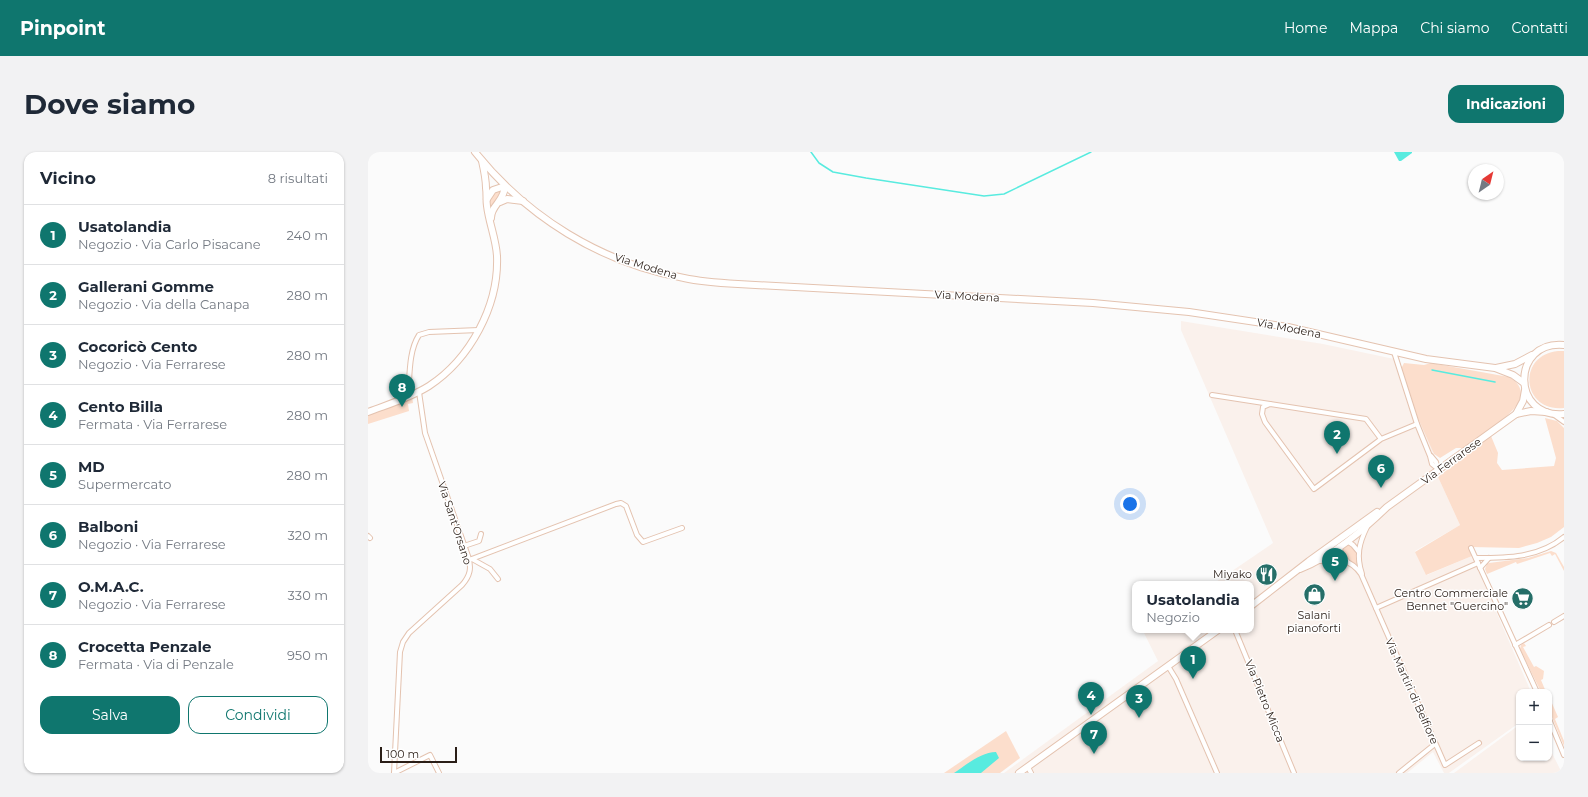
<!DOCTYPE html>
<html lang="it">
<head>
<meta charset="utf-8">
<style>
	:root { --surface:#fff; --page:#f2f2f3; --text:#1f2937; --muted:#747a83; --line:#e0e1e3; --accent:#0f766e }
	body { margin:0; font-family:Montserrat,sans-serif; background:var(--page); color:var(--text) }
	.controls { position:absolute; right:12px; bottom:12px; display:grid; overflow:hidden; border-radius:8px; box-shadow:0 1px 3px #0004 }
	.controls button { width:36px; height:36px; display:grid; place-items:center; padding:0; border:0; border-bottom:1px solid var(--line); background:var(--surface); color:var(--text); font:20px sans-serif }
	.compass { position:absolute; left:1100px; top:12px; width:36px; height:36px; border-radius:50%; background:var(--surface); box-shadow:0 1px 3px #0004; rotate:35deg }
	.scale { position:absolute; left:12px; bottom:10px; width:77px; box-sizing:border-box; padding-left:4px; border:2px solid #2a1e17; border-top:0; font-size:11px; line-height:14px; white-space:nowrap; color:#2a1e17; -webkit-text-stroke:3px #fff; paint-order:stroke }
	.you { position:absolute; left:762px; top:352px; width:14px; height:14px; margin:-10px; border:3px solid #fff; border-radius:50%; background:#1a73e8; box-shadow:0 0 0 6px #1a73e833 }
	.badge { display:grid; place-items:center; width:26px; height:26px; border-radius:50%; background:var(--accent); color:#fff; font-size:13px; font-weight:700 }
	.pin { position:absolute; translate:-50% -33px; filter:drop-shadow(0 1px 2px #0008) }
	.pin::after { content:''; position:absolute; top:21px; width:14px; height:12px; background:inherit; clip-path:polygon(0 0,100% 0,50% 100%) }
	.popup { position:absolute; left:764px; top:429px; width:122px; height:52px; box-sizing:border-box; display:grid; place-content:center; border-radius:8px; background:var(--surface); filter:drop-shadow(0 1px 3px #0005); font-size:13px; white-space:nowrap; color:var(--muted) }
	.popup b { font-size:15px; color:var(--text) }
	.popup::after { content:''; position:absolute; left:50%; top:100%; margin-left:-8px; border:8px solid transparent; border-top-color:var(--surface) }
	.list { margin:0; padding:0; list-style:none }
	h2 { display:flex; justify-content:space-between; align-items:center; height:52px; margin:0; padding:0 16px; font-size:17px }
	h2 small { font-size:13px; font-weight:400; color:var(--muted) }
	.list li { display:grid; grid-template-columns:26px 1fr auto; gap:12px; align-items:center; box-sizing:border-box; height:60px; padding:0 16px; border-top:1px solid var(--line) }
	.list b { display:block; font-size:15px; white-space:nowrap }
	.list p { margin:0; font-size:13px; white-space:nowrap; color:var(--muted) }
	.list em { font-size:13px; font-style:normal; color:var(--muted) }
	.actions { display:flex; gap:8px; padding:12px 16px }
	.actions a { flex:1; padding:9px 0; border:1px solid var(--accent); border-radius:12px; text-align:center; font-size:14px; color:var(--accent) }
	.actions .main { background:var(--accent); color:#fff }
	.map { position:relative; flex:none; width:1196px; height:621px; overflow:hidden; border-radius:12px }
	header { display:flex; align-items:center; gap:24px; box-sizing:border-box; height:56px; padding:0 20px; background:var(--accent); color:#fff }
	header strong { font-size:19px }
	nav { display:flex; gap:22px; margin-inline-start:auto; font-size:14px }
	.intro { display:flex; align-items:center; justify-content:space-between; box-sizing:border-box; height:96px; padding:0 24px }
	h1 { margin:0; font-size:28px }
	.button { padding:10px 18px; border-radius:12px; background:var(--accent); color:#fff; font-size:14px; font-weight:700 }
	main { display:flex; gap:24px; padding:0 24px }
	aside { flex:1; background:var(--surface); border-radius:12px; box-shadow:0 1px 3px #0004 }
	.map>svg:first-child { display:block }
	.built { fill:#faf1ec }
	.green { fill:#fcdecc }
	.water { fill:#58ebdf }
	.lines { fill:none; stroke-linecap:round; stroke-linejoin:round }
	.stream { stroke:#58ebdf; stroke-width:1.5 }
	.street-casing { stroke:#e4c3b0; stroke-width:6 }
	.secondary-casing { stroke:#e4c3b0; stroke-width:8 }
	.primary-casing { stroke:#e4c3b0; stroke-width:8 }
	.street { stroke:#fff; stroke-width:4 }
	.secondary { stroke:#fff; stroke-width:6 }
	.primary { stroke:#fff; stroke-width:6 }
	.labels { text-anchor:middle; dominant-baseline:central; stroke-width:3; stroke-linejoin:round; paint-order:stroke }
	.street-label { font-size:11px; fill:#2a1e17; stroke:#fff }
	.poi-label { font-size:11px; fill:#2a1e17; stroke:#fff; text-anchor:end }
</style>
</head>
<body>
<header>
<strong>Pinpoint</strong>
<nav><a>Home</a><a>Mappa</a><a>Chi siamo</a><a>Contatti</a></nav>
</header>
<div class="intro"><h1>Dove siamo</h1><a class="button">Indicazioni</a></div>
<main>
<aside>
<h2>Vicino<small>8 risultati</small></h2>
<ul class="list">
<li><span class="badge">1</span><div><b>Usatolandia</b><p>Negozio · Via Carlo Pisacane</p></div><em>240 m</em></li>
<li><span class="badge">2</span><div><b>Gallerani Gomme</b><p>Negozio · Via della Canapa</p></div><em>280 m</em></li>
<li><span class="badge">3</span><div><b>Cocoricò Cento</b><p>Negozio · Via Ferrarese</p></div><em>280 m</em></li>
<li><span class="badge">4</span><div><b>Cento Billa</b><p>Fermata · Via Ferrarese</p></div><em>280 m</em></li>
<li><span class="badge">5</span><div><b>MD</b><p>Supermercato</p></div><em>280 m</em></li>
<li><span class="badge">6</span><div><b>Balboni</b><p>Negozio · Via Ferrarese</p></div><em>320 m</em></li>
<li><span class="badge">7</span><div><b>O.M.A.C.</b><p>Negozio · Via Ferrarese</p></div><em>330 m</em></li>
<li><span class="badge">8</span><div><b>Crocetta Penzale</b><p>Fermata · Via di Penzale</p></div><em>950 m</em></li>
</ul>
<div class="actions"><a class="main">Salva</a><a>Condividi</a></div>
</aside>
<div class="map">
<svg width="1196" height="621" viewBox="0 0 1196 621">
	<rect width="100%" height="100%" fill="#fbfbfb"/>
	<g class="built">
		<path d="M813,169L955,192L1031,208L1066,302L1070,325L1092,373L1047,399L1059,423L1104,404L1163,540H1151V571L1081,621H1076L1065,600L1039,621H636L790,509L775,479L777,478H883V432H845L905,391L813,178Z"/>
		<path d="M1151,573V606H1181V595L1194,621H1086Z"/>
	</g>
	<g class="green">
		<path d="M132,38L134,41L122,57C120,47 123,42 132,38Z"/>
		<path d="M1190,199H1196V256C1154,261 1148,203 1190,199Z"/>
		<path d="M1036,211L1056,213L1063,211L1141,225C1180,248 1112,282 1096,296H1088L1072,306L1066,302L1049,264L1034,221V215Z"/>
		<path d="M44,244L45,251L40,252L41,259L0,272V263Z"/>
		<path d="M1177,266L1189,269L1196,276V375L1183,385L1169,391L1151,396L1103,395L1104,404L1058,423L1047,400L1092,373L1070,325L1123,284L1130,301L1129,311L1134,318L1186,314L1188,306Z"/>
		<path d="M980,393C989,396 989,405 989,413L976,404L974,398L976,395Z"/>
		<path d="M1183,399L1188,401L1196,415V419L1187,402L1184,404L1182,401L1149,412L1148,410L1119,422L1117,417L1119,412L1121,411L1160,406Z"/>
		<path d="M1156,491L1158,494L1155,495L1166,515L1168,514L1176,519L1175,527L1173,528L1178,540H1173L1152,497L1153,493Z"/>
		<path d="M1183,549L1190,565L1187,567L1196,589V594L1181,558V550Z"/>
		<path d="M638,579L652,606L632,621H576Z"/>
	</g>
	<g class="water">
		<path d="M1026,0H1044V1L1033,9H1031Z"/>
		<path d="M628,600L631,606L613,621H586C598,613 613,600 628,600Z"/>
	</g>
	<g class="lines">
		<g class="stream">
			<path d="M443,0L451,11L465,20L498,26L616,44L636,42L723,0"/>
			<path d="M1064,218L1127,230"/>
		</g>
		<defs>
			<g id="street">
				<path d="M1026,200L1049,272L1062,304L1064,312L1070,317"/>
				<path d="M844,243L902,252"/>
				<path d="M40,244C42,226 40,200 51,183L61,180L111,178"/>
				<path d="M1185,262L1196,270"/>
				<path d="M1013,287L998,267L902,252L895,255L894,262L897,270L946,337L1013,287L1049,272"/>
				<path d="M1063,304L1068,310L1070,317"/>
				<path d="M0,384L2,386"/>
				<path d="M979,389L985,393L990,399"/>
				<path d="M96,394L111,389L113,382"/>
				<path d="M972,394L973,403L979,409"/>
				<path d="M1103,396L1169,540"/>
				<path d="M1108,406C1139,406 1171,406 1196,385"/>
				<path d="M104,407L122,417L130,427"/>
				<path d="M101,408L248,352L253,351L258,354L269,383L275,390L314,376"/>
				<path d="M952,409C969,406 983,407 993,422L1077,613L1111,591"/>
				<path d="M1112,416L1121,406"/>
				<path d="M994,422C988,404 991,391 999,375"/>
				<path d="M1008,456L1110,411"/>
				<path d="M1186,470L1196,464"/>
				<path d="M867,478L926,621"/>
				<path d="M1147,493L1181,473"/>
				<path d="M800,514L808,527L849,621"/>
				<path d="M1181,567L1196,603"/>
				<path d="M660,615L663,621"/>
				<path d="M26,621L32,500L35,490L41,481L94,433C102,424 104,416 100,404L57,281L51,240"/>
				<path d="M26,621L62,603L71,621"/>
				<path d="M1031,621L1067,592"/>
			</g>
			<g id="secondary">
				<path d="M119,47L125,38L137,34C136,50 123,53 123,66"/>
				<path d="M132,50L139,47L155,49"/>
				<path d="M0,260C21,252 42,246 61,234C102,207 131,154 129,104C128,87 121,71 119,54C118,48 119,42 118,36C118,27 116,18 114,9"/>
				<path d="M1148,262L1155,249L1157,238"/>
				<path d="M932,417C965,404 994,379 1019,355L1148,262L1163,259L1178,260"/>
				<path d="M883,454L941,409L1009,360"/>
				<path d="M651,621L850,478"/>
			</g>
			<g id="primary">
				<path d="M107,0C159,65 233,111 316,126C334,130 352,131 370,132L725,151L821,160L920,175L1058,207L1127,216L1145,223L1156,231"/>
				<path d="M1196,193C1143,188 1143,267 1196,262"/>
				<path d="M1128,216L1147,212L1164,203"/>
			</g>
		</defs>
		<use href="#street" class="street-casing"/>
		<use href="#secondary" class="secondary-casing"/>
		<use href="#primary" class="primary-casing"/>
		<use href="#street" class="street"/>
		<use href="#secondary" class="secondary"/>
		<use href="#primary" class="primary"/>
	</g>
	<defs>
		<symbol id="restaurant-disc" viewBox="-11 -11 22 22"><circle r="9.5" fill="#256e68" stroke="#fff"/><path d="M-5-6h1v4h1v-4h1v4h1v-4h1v5L-1.5 .5V6h-2V.5L-5-1ZM5-6V6H3V1.5H1.5Q1.5-4 5-6Z" fill="#fff"/></symbol>
		<symbol id="shop-disc" viewBox="-11 -11 22 22"><circle r="9.5" fill="#256e68" stroke="#fff"/><path d="M-5-2.5h2.3a2.7 3.5 0 0 1 5.4 0H5L5.5 6h-11ZM-1.5-2.5h3a1.5 2.3 0 0 0-3 0Z" fill="#fff"/></symbol>
		<symbol id="supermarket-disc" viewBox="-11 -11 22 22"><circle r="9.5" fill="#256e68" stroke="#fff"/><path d="M-6-5.5h2.5l.6 2H6L4.5 2H-2.5L-4.4-4H-6ZM-1.5 3.2a1.3 1.3 0 1 0 .1 0ZM3 3.2a1.3 1.3 0 1 0 .1 0Z" fill="#fff"/></symbol>
	</defs>
	<g fill-rule="evenodd">
		<use href="#restaurant-disc" x="886" y="410" width="25" height="25"/>
		<use href="#shop-disc" x="934" y="430" width="25" height="25"/>
		<use href="#supermarket-disc" x="1142" y="434" width="25" height="25"/>
	</g>
	<g class="labels">
		<g class="street-label">
			<text transform="translate(278 114) rotate(17)">Via Modena</text>
			<text transform="translate(599 144) rotate(3)">Via Modena</text>
			<text transform="translate(921 176) rotate(11)">Via Modena</text>
			<text transform="translate(1083 309) rotate(-36)">Via Ferrarese</text>
			<text transform="translate(87 371) rotate(72)">Via Sant'Orsano</text>
			<text transform="translate(1044 539) rotate(66)">Via Martiri di Belfiore</text>
			<text transform="translate(897 549) rotate(68)">Via Pietro Micca</text>
		</g>
		<g class="poi-label">
			<text x="884" y="422">Miyako</text>
			<text x="1140" y="441">Centro Commerciale<tspan x="1140" dy="13">Bennet "Guercino"</tspan></text>
			<text x="946" y="463" text-anchor="middle">Salani<tspan x="946" dy="13">pianoforti</tspan></text>
		</g>
	</g>
</svg>
<div class="controls">
<button>+</button>
<button>−</button>
</div>
<svg class="compass" viewBox="-18 -18 36 36"><path d="M0-13l5 13h-10z" fill="#e53935"/><path d="M0 13l5-13h-10z" fill="#747a83"/></svg>
<div class="scale">100 m</div>
<div class="you"></div>
<div class="pin badge" style="left:825px;top:527px">1</div>
<div class="popup"><b>Usatolandia</b>Negozio</div>
<div class="pin badge" style="left:969px;top:302px">2</div>
<div class="pin badge" style="left:771px;top:566px">3</div>
<div class="pin badge" style="left:723px;top:563px">4</div>
<div class="pin badge" style="left:967px;top:429px">5</div>
<div class="pin badge" style="left:1013px;top:336px">6</div>
<div class="pin badge" style="left:726px;top:602px">7</div>
<div class="pin badge" style="left:34px;top:255px">8</div>
</div>
</main>
</body>
</html>
